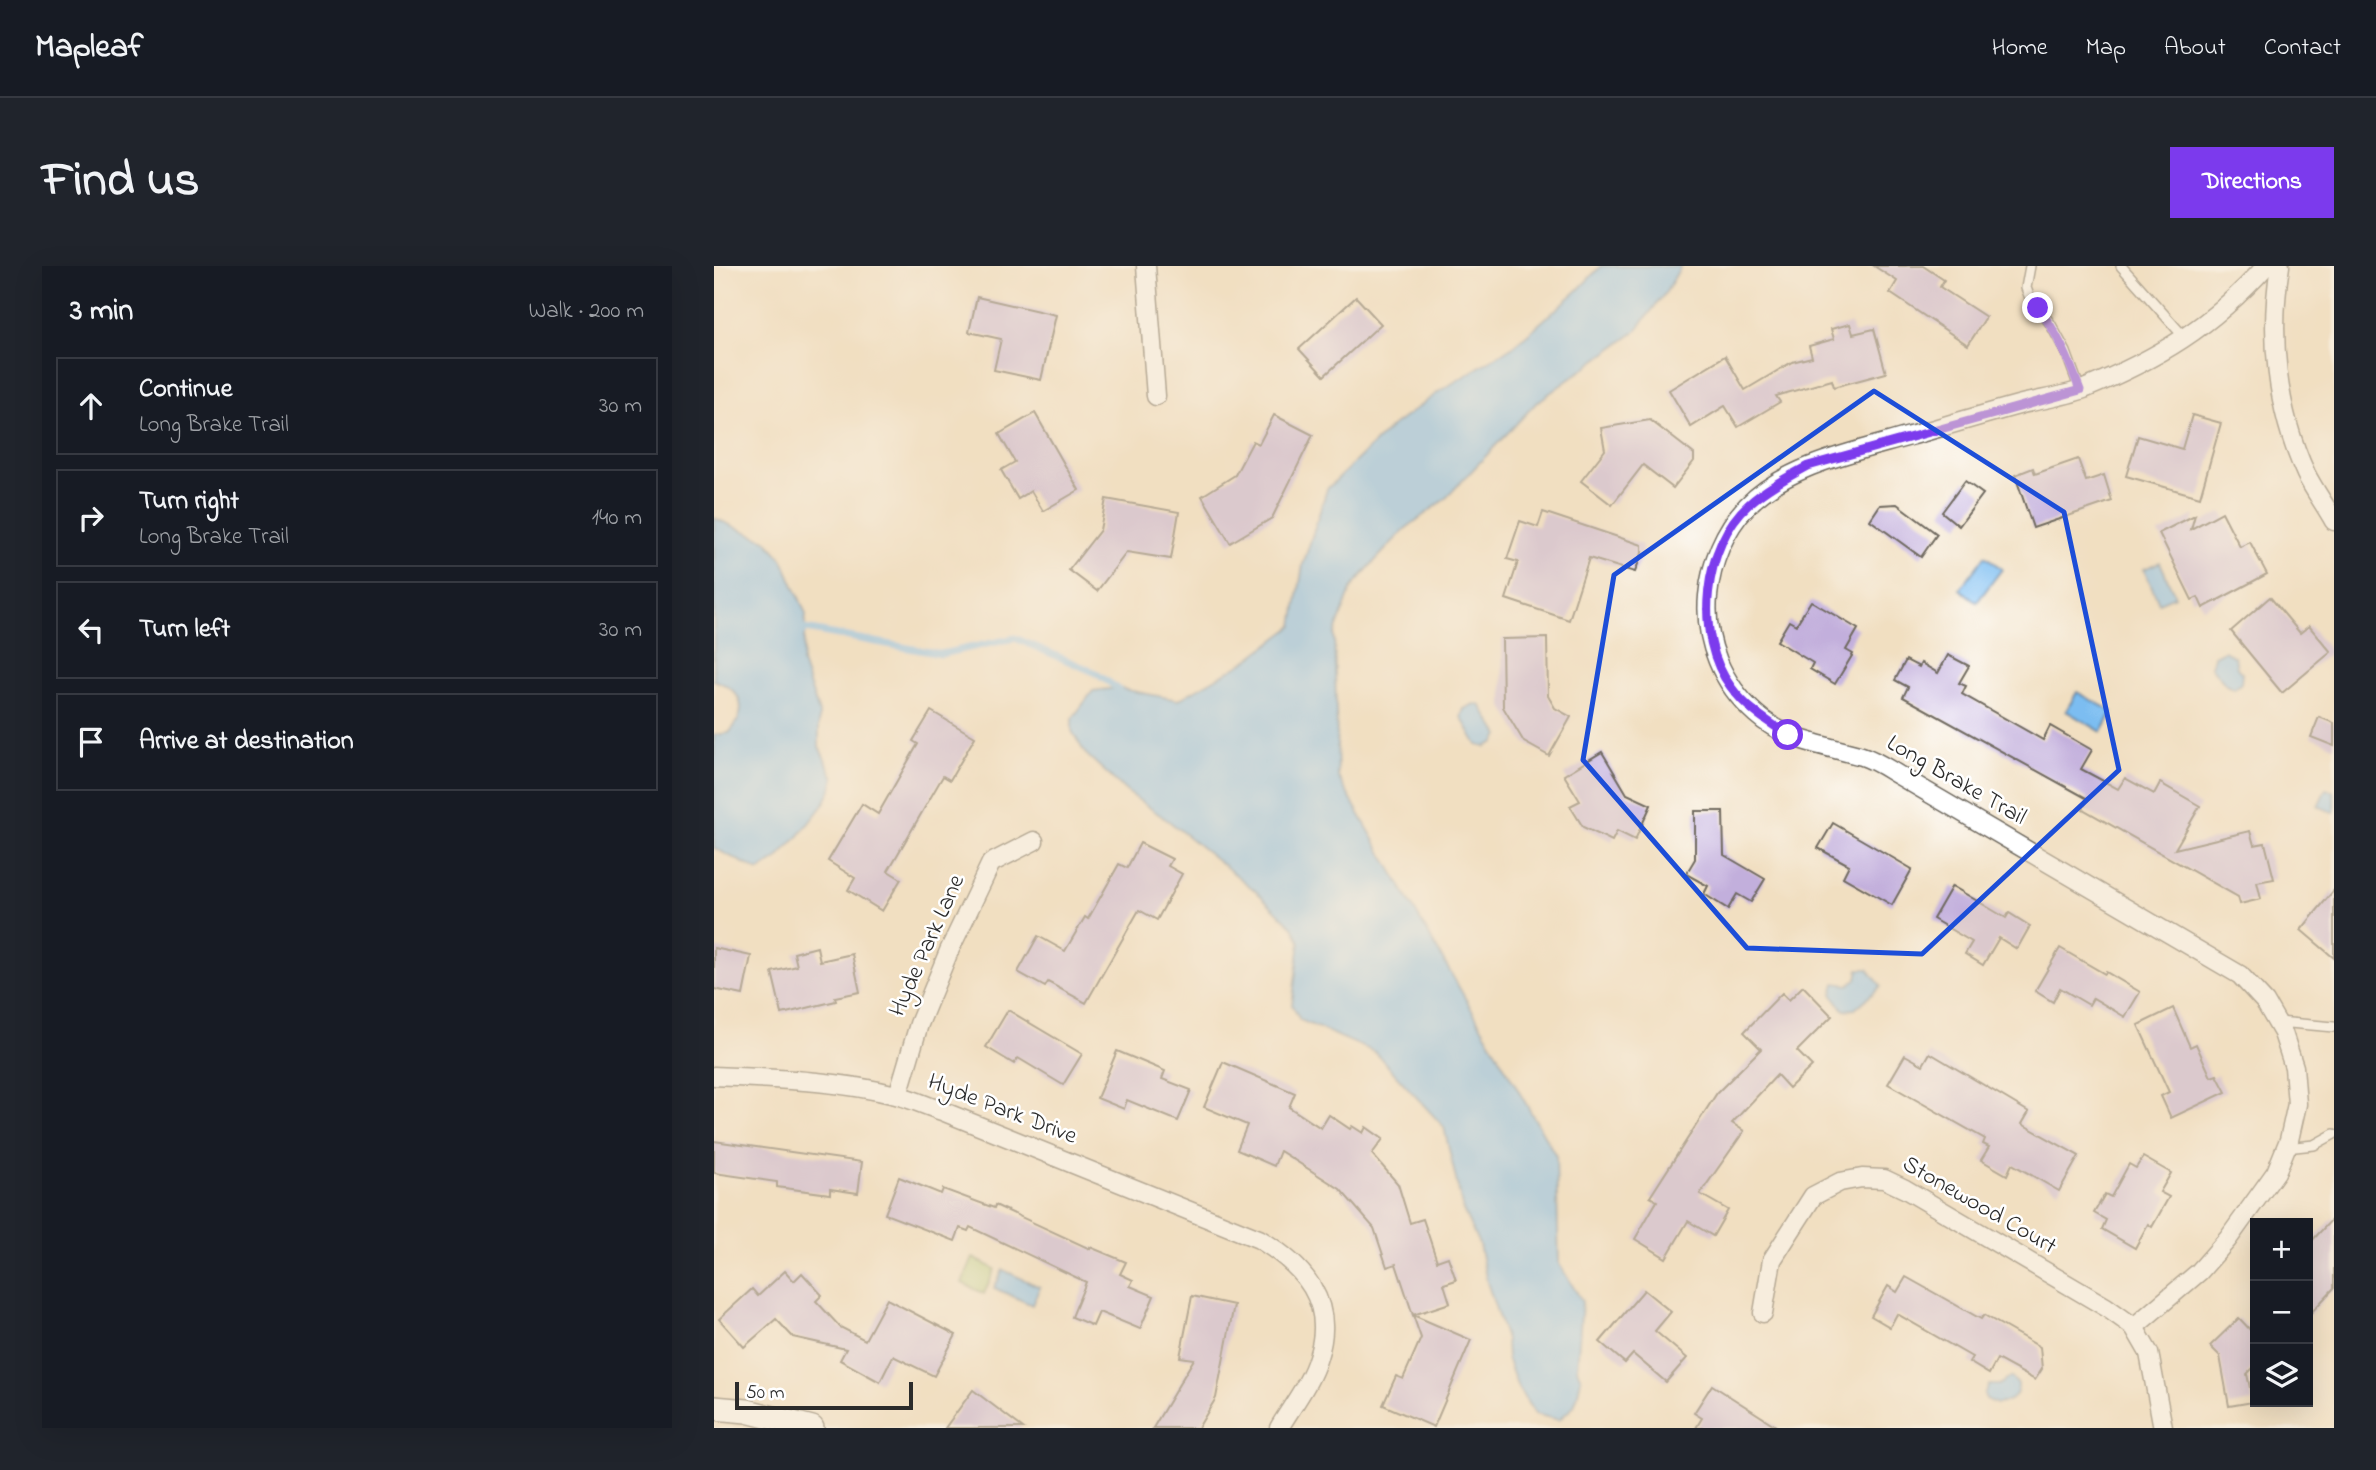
<!DOCTYPE html>
<html lang="en">
<head>
<meta charset="utf-8">
<style>
	:root { --surface:#171b24; --page:#20242c; --text:#f1f3f6; --muted:#9ea1a6; --line:#363941; --accent:#7c3aed }
	body { margin:0; font-family:"Indie Flower",sans-serif; background:var(--page); color:var(--text) }
	.controls { position:absolute; right:21px; bottom:21px; display:grid; overflow:hidden; border-radius:0px; box-shadow:0 7px 28px #0002 }
	.controls button { width:63px; height:63px; display:grid; place-items:center; padding:0; border:0; border-bottom:2px solid var(--line); background:var(--surface); color:var(--text); font:35px sans-serif }
	.scale { position:absolute; left:21px; bottom:18px; width:178px; box-sizing:border-box; padding-left:7px; border:4px solid #2b2b2b; border-top:0; font-size:19px; line-height:24px; white-space:nowrap; color:#2b2b2b; -webkit-text-stroke:5px #fff; paint-order:stroke }
	.stop { position:absolute; width:21px; height:21px; margin:-16px; border:5px solid #7c3aed; border-radius:50%; background:#fff }
	.stop.end { background:#7c3aed; border-color:#fff; box-shadow:0 2px 7px #0008 }
	.list { margin:0; padding:0; list-style:none }
	h2 { display:flex; justify-content:space-between; align-items:center; height:91px; margin:0; padding:0 28px; font-size:30px }
	h2 small { font-size:23px; font-weight:400; color:var(--muted) }
	.list li { display:grid; grid-template-columns:46px 1fr auto; gap:21px; align-items:center; box-sizing:border-box; height:98px; margin:0 14px 14px; padding:0 14px; border:2px solid var(--line); border-radius:0px }
	.list b { display:block; font-size:26px; white-space:nowrap }
	.list p { margin:0; font-size:23px; white-space:nowrap; color:var(--muted) }
	.list em { font-size:23px; font-style:normal; color:var(--muted) }
	.icon { flex:none; width:38px; height:38px; fill:none; stroke:currentColor; stroke-width:2; stroke-linecap:round; stroke-linejoin:round }
	.map { position:relative; flex:none; width:1620px; height:1162px; overflow:hidden; border-radius:0px }
	header { display:flex; align-items:center; gap:42px; box-sizing:border-box; height:98px; padding:0 35px; background:var(--surface); border-bottom:2px solid var(--line) }
	header strong { font-size:33px }
	nav { display:flex; gap:38px; margin-inline-start:auto; font-size:24px }
	.intro { display:flex; align-items:center; justify-content:space-between; box-sizing:border-box; height:168px; padding:0 42px }
	h1 { margin:0; font-size:49px }
	.button { padding:18px 32px; border-radius:0px; background:var(--accent); color:#fff; font-size:24px; font-weight:700 }
	main { display:flex; gap:42px; padding:0 42px }
	aside { flex:1; background:var(--surface); border-radius:0px; box-shadow:0 7px 28px #0002 }
	.map>svg:first-child { display:block }
	.green { fill:#abc971; stroke:#6b7a4e; stroke-width:2 }
	.water { fill:#7bbdf1; stroke:#53748e; stroke-width:2 }
	.lines { fill:none; stroke-linecap:round; stroke-linejoin:round }
	.stream { stroke:#7bbdf1; stroke-width:7 }
	.building { fill:#c2afdc }
	.service-casing { stroke:#706a60; stroke-width:12 }
	.minor-casing { stroke:#706a60; stroke-width:21 }
	.tertiary-casing { stroke:#706a60; stroke-width:26 }
	.service { stroke:#fff; stroke-width:9 }
	.minor { stroke:#fff; stroke-width:18 }
	.tertiary { stroke:#fff; stroke-width:23 }
	.route { stroke:#7c3aed; stroke-width:9 }
	.marked { fill:none; stroke:#1d4ed8; stroke-width:5; stroke-linejoin:round }
	.labels { text-anchor:middle; dominant-baseline:central; stroke-width:5; stroke-linejoin:round; paint-order:stroke }
	.street-label { font-size:24px; fill:#2b2b2b; stroke:#fff }
</style>
</head>
<body>
<header>
<strong>Mapleaf</strong>
<nav><a>Home</a><a>Map</a><a>About</a><a>Contact</a></nav>
</header>
<div class="intro"><h1>Find us</h1><a class="button">Directions</a></div>
<main>
<aside>
<h2>3 min<small>Walk · 200 m</small></h2>
<ul class="list">
<li><svg class="icon" aria-label="ahead" viewBox="0 0 24 24"><path d="M12 20V5M6 11l6-6 6 6"/></svg><div><b>Continue</b><p>Long Brake Trail</p></div><em>30 m</em></li>
<li><svg class="icon" aria-label="right" viewBox="0 0 24 24"><path d="M7 20v-9h11M14 6l5 5-5 5"/></svg><div><b>Turn right</b><p>Long Brake Trail</p></div><em>140 m</em></li>
<li><svg class="icon" aria-label="left" viewBox="0 0 24 24"><path d="M17 20v-9H6M10 6l-5 5 5 5"/></svg><div><b>Turn left</b></div><em>30 m</em></li>
<li><svg class="icon" aria-label="arrive" viewBox="0 0 24 24"><path d="M6 21V4h12l-3 4 3 4H6"/></svg><div><b>Arrive at destination</b></div></li>
</ul>
</aside>
<div class="map">
<svg width="1620" height="1162" viewBox="0 0 1620 1162">
	<rect width="100%" height="100%" fill="#fff"/>
	<filter id="ink" filterUnits="userSpaceOnUse"><feTurbulence type="fractalNoise" baseFrequency=".0143" numOctaves="2"/><feDisplacementMap in="SourceGraphic" scale="14" xChannelSelector="R" yChannelSelector="G"/><feConvolveMatrix kernelMatrix="1 2 1 2 8 2 1 2 1" color-interpolation-filters="sRGB"/></filter>
	<filter id="wash" filterUnits="userSpaceOnUse"><feTurbulence type="fractalNoise" baseFrequency=".00686" numOctaves="4" result="noise"/><feDisplacementMap in="SourceGraphic" scale="28" xChannelSelector="R" yChannelSelector="G"/><feGaussianBlur stdDeviation="1.57" result="paint"/><feColorMatrix in="noise" values="0 0 0 0 0 0 0 0 0 0 0 0 0 0 0 0 0 1.4 0 .05"/><feComposite in="paint" operator="in"/></filter>
	<g filter="url(#wash)">
		<rect width="100%" height="100%" fill="#f1dfc1"/>
		<path class="green" d="M259,992L281,1003L270,1028L248,1017Z"/>
		<g class="water">
			<path d="M887,0H967L952,26L921,66L822,137L731,233L691,263L656,300L638,321L620,369L624,511L842,890L845,998L868,1035L863,1102L867,1113L863,1132L860,1140L845,1154L821,1148L804,1122L793,1092L792,1074L773,1016L765,978L749,944L730,861L661,786L586,754L578,739L586,676L580,662L543,626L456,556L412,525L371,487L358,465V453L379,425L403,422L464,434L535,393L579,360L589,299L613,223L676,162L726,125L801,79L863,25Z"/>
			<path d="M0,252L52,274L69,294L92,348L88,397L105,447V481L120,512L116,526L109,539L83,572L63,593L45,605L0,582V469L15,467C36,444 28,424 0,414Z"/>
			<path d="M1271,290L1288,303L1263,336L1246,323Z"/>
			<path d="M1446,296L1461,330L1445,337L1430,303Z"/>
			<path d="M1510,385L1521,391L1523,402L1528,407L1527,417L1520,423L1512,419L1497,401L1500,390Z"/>
			<path d="M1363,426L1399,446L1388,466L1352,445Z"/>
			<path d="M760,438L766,439L785,469L781,476L771,481L763,479L747,451L750,443Z"/>
			<path d="M1612,523L1620,526V547L1604,540Z"/>
			<path d="M1145,703H1154L1167,720L1141,743L1130,744L1118,728L1121,717L1135,719L1143,713Z"/>
			<path d="M289,1004L326,1021L318,1039L280,1022Z"/>
			<path d="M1296,1111L1304,1118C1305,1131 1295,1136 1283,1138L1272,1133L1270,1128L1275,1119H1285Z"/>
		</g>
		<g class="lines">
			<path class="stream" d="M86,368L91,363L227,388L301,372L380,406L403,422L408,429"/>
		</g>
		<g id="blocks">
			<g class="building">
				<path d="M1160,0H1209L1230,14L1226,21L1272,51L1254,79L1176,27L1183,15Z"/>
				<path d="M263,31L342,49L327,114L280,104L287,73L255,66Z"/>
				<path d="M642,31L667,58L610,110L585,83Z"/>
				<path d="M1136,58L1139,68L1160,63L1172,107L1120,121L1118,114L1062,130L1066,136L1024,161L1011,140L977,161L955,124L1011,90L1031,124L1078,96L1098,91L1095,80L1120,73L1117,63Z"/>
				<path d="M321,147L365,224L329,245L317,225L304,233L287,204L301,196L285,168Z"/>
				<path d="M560,149L599,169L558,252L516,277L488,230L521,209L539,175L545,178Z"/>
				<path d="M1478,149L1507,157L1486,231L1412,210L1424,170L1468,183Z"/>
				<path d="M936,154L980,188V195L959,222L929,199L898,239L867,215L891,184L887,162Z"/>
				<path d="M1364,193L1372,215L1390,209L1398,235L1319,262L1301,209L1319,202L1321,208Z"/>
				<path d="M1251,215L1269,228L1245,260L1228,246Z"/>
				<path d="M392,233L465,246L457,293L413,286L383,325L355,304L386,264Z"/>
				<path d="M1183,238L1223,268L1207,291L1156,254L1166,239Z"/>
				<path d="M829,246L928,279V287L921,306L875,292L855,354L792,333L804,296L793,293L806,255L824,261Z"/>
				<path d="M1508,246L1526,281L1536,276L1553,308L1489,342L1484,331L1478,334L1445,267L1481,249L1477,263Z"/>
				<path d="M1556,331L1586,367L1595,360L1617,386L1568,427L1517,365Z"/>
				<path d="M1097,335L1144,363L1132,384L1139,388L1121,418L1096,403L1099,397L1063,375L1075,355L1082,359Z"/>
				<path d="M833,372L834,430L841,442L857,451L835,490L810,476L789,441L788,373Z"/>
				<path d="M1234,389L1255,400L1245,417L1252,420L1248,428L1329,474L1336,460L1378,484L1367,503L1404,523L1411,512L1440,528L1446,517L1486,540L1461,583L1536,565L1540,579L1551,577L1560,613L1543,616L1547,633L1526,638L1524,631L1369,543L1374,533L1189,431L1194,421L1181,414L1192,394L1205,401L1207,397L1224,407Z"/>
				<path d="M217,445L261,471L236,514L229,510L174,605L187,613L168,645L134,624L141,612L114,595L148,538L164,548L204,478L199,475Z"/>
				<path d="M1605,451L1620,457V480L1597,471Z"/>
				<path d="M888,486L913,528L937,539L921,574L903,565L898,575L869,561L856,540L866,535L850,509Z"/>
				<path d="M981,545H1009L1010,589L1051,613L1037,636L1023,628L1014,643L990,628L994,620L972,608L981,593Z"/>
				<path d="M1119,557L1198,603L1178,639L1129,611L1135,599L1104,582Z"/>
				<path d="M426,577L458,593L454,600L468,608L443,654L425,644L372,737L334,716L331,721L304,706L324,670L351,685L371,651L374,653L405,598L413,602Z"/>
				<path d="M1238,620L1292,652L1295,647L1316,660L1303,683L1285,672L1269,699L1251,688L1258,676L1219,653Z"/>
				<path d="M1620,624V692L1587,664Z"/>
				<path d="M103,681L106,695L138,688L146,726L121,731L122,735L68,748L58,706L83,700L80,687Z"/>
				<path d="M0,682L37,690L29,729L0,723Z"/>
				<path d="M1346,682L1391,708L1392,706L1426,726L1411,751L1379,732L1375,739L1346,722L1339,736L1321,725Z"/>
				<path d="M1089,720L1118,750L1083,785L1098,800L1075,822L1063,809L1018,857L1030,865L986,928L1014,944L999,970L974,955L952,992L921,973L943,935L936,931L1003,827L1047,783L1030,766L1068,727L1075,734Z"/>
				<path d="M1459,742L1476,781L1482,778L1497,811L1503,809L1512,826L1457,852L1447,830L1455,826L1424,759Z"/>
				<path d="M294,744L368,788L349,819L304,792L300,798L272,781Z"/>
				<path d="M403,785L451,805L448,813L477,824L464,855L413,834L410,843L383,832Z"/>
				<path d="M1216,787L1315,846L1308,858L1365,890L1345,925L1298,898L1293,909L1267,894L1275,881L1269,878L1271,873L1174,818L1191,789L1209,799Z"/>
				<path d="M509,796L581,827L575,841L607,862L615,849L636,863L638,860L649,867L652,861L669,873L658,888L684,918L696,957L709,953L723,995L734,991L742,1014L730,1018L736,1037L699,1049L682,998L673,1001L660,962L626,923L566,885L560,900L523,884L533,859L490,841Z"/>
				<path d="M0,875L148,896L144,927L116,923V928L63,921V916L0,907Z"/>
				<path d="M1429,891L1457,907L1446,926L1455,931L1438,961L1434,958L1421,982L1388,963L1392,954L1380,947L1391,928L1397,931L1415,898L1422,902Z"/>
				<path d="M185,911L227,928L229,923L280,942L281,939L376,983V981L412,996L406,1008L419,1014L416,1020L440,1030L426,1063L385,1046L379,1060L358,1051L372,1016L256,961L254,965L246,962L241,975L171,948Z"/>
				<path d="M1620,951V1022L1594,1050V979Z"/>
				<path d="M71,1005L80,1015L88,1007L108,1029L102,1035L126,1061L151,1074L173,1033L242,1069L220,1110L179,1090L166,1116L126,1094L132,1083L79,1071L62,1053L30,1081L5,1053L38,1023L44,1030Z"/>
				<path d="M1192,1011L1267,1053L1270,1049L1326,1081L1328,1103L1321,1114L1283,1093L1275,1108L1255,1096L1258,1091L1183,1048L1176,1061L1157,1050L1174,1020L1183,1026Z"/>
				<path d="M930,1024L957,1046L941,1065L973,1092L952,1116L919,1088L911,1097L886,1076Z"/>
				<path d="M478,1030L520,1039L502,1132L484,1162H439L480,1093L466,1091Z"/>
				<path d="M699,1049L757,1074L720,1161L669,1139L682,1110L689,1113L707,1072Z"/>
				<path d="M1525,1052L1541,1069V1100L1533,1108L1539,1136L1515,1140L1506,1090L1496,1080Z"/>
				<path d="M998,1119L1065,1162H982L988,1152L980,1147Z"/>
				<path d="M259,1124L309,1162H231Z"/>
			</g>
		</g>
	</g>
	<g filter="url(#ink)">
		<use href="#blocks" fill-opacity="0" stroke="#706a60" stroke-width="2"/>
		<g class="lines">
			<defs>
				<g id="service">
					<path d="M1316,0L1312,22L1316,32L1336,57L1352,86L1366,124"/>
					<path d="M1407,0L1471,72"/>
					<path d="M1564,756L1620,761"/>
					<path d="M1572,882L1600,879L1620,868"/>
				</g>
				<g id="minor">
					<path d="M432,0L442,130"/>
					<path d="M1566,0C1555,69 1562,143 1592,208C1600,224 1611,239 1620,255"/>
					<path d="M0,810C61,813 122,814 182,829C198,833 213,840 228,845L545,973C590,1000 622,1036 604,1091C597,1116 578,1140 565,1162"/>
					<path d="M184,829L205,758L235,685L277,597L320,575"/>
					<path d="M1049,1047L1058,994L1099,930L1126,916L1148,912L1170,913L1191,923L1392,1041L1420,1061L1435,1087L1449,1162"/>
					<path d="M1420,1061L1485,1006L1514,973L1562,906L1575,874L1583,838L1580,801L1569,767L1551,736L1526,709L1186,510C1174,503 1161,494 1148,490C1110,479 1072,475 1042,448C1008,418 990,375 994,330C997,297 1010,264 1033,240C1072,199 1144,185 1196,170C1234,159 1271,148 1308,138C1329,133 1351,130 1370,123C1445,92 1497,61 1552,0"/>
				</g>
				<path id="tertiary" d="M0,1142L33,1145L98,1162"/>
			</defs>
			<use href="#service" class="service-casing"/>
			<use href="#minor" class="minor-casing"/>
			<use href="#tertiary" class="tertiary-casing"/>
			<use href="#service" class="service"/>
			<use href="#minor" class="minor"/>
			<use href="#tertiary" class="tertiary"/>
		</g>
	</g>
	<g class="lines" filter="url(#ink)">
		<path class="route" d="M1074,469C1053,455 1032,442 1017,421C979,371 989,279 1035,238C1053,222 1074,211 1094,200L1366,124C1355,95 1344,67 1324,42"/>
	</g>
	<path d="M0 0H1620V1162H0ZM1160,125L1350,246L1405,504L1208,688L1033,682L869,494L900,309Z" fill="#f1dfc1" fill-opacity=".55" fill-rule="evenodd"/>
	<path class="marked" d="M1160,125L1350,246L1405,504L1208,688L1033,682L869,494L900,309Z"/>
	<g class="labels">
		<g class="street-label">
			<text transform="translate(1242 515) rotate(30)">Long Brake Trail</text>
			<text transform="translate(214 680) rotate(-66)">Hyde Park Lane</text>
			<text transform="translate(288 844) rotate(21)">Hyde Park Drive</text>
			<text transform="translate(1265 940) rotate(30)">Stonewood Court</text>
		</g>
	</g>
</svg>
<div class="controls">
<button>+</button>
<button>−</button>
<button><svg class="icon" aria-label="layers" viewBox="0 0 24 24"><path d="M12 4l9 5-9 5-9-5zM3 14l9 5 9-5"/></svg></button>
</div>
<div class="scale">50 m</div>
<div class="stop" style="left:1074px;top:469px"></div>
<div class="stop end" style="left:1324px;top:42px"></div>
</div>
</main>
</body>
</html>
